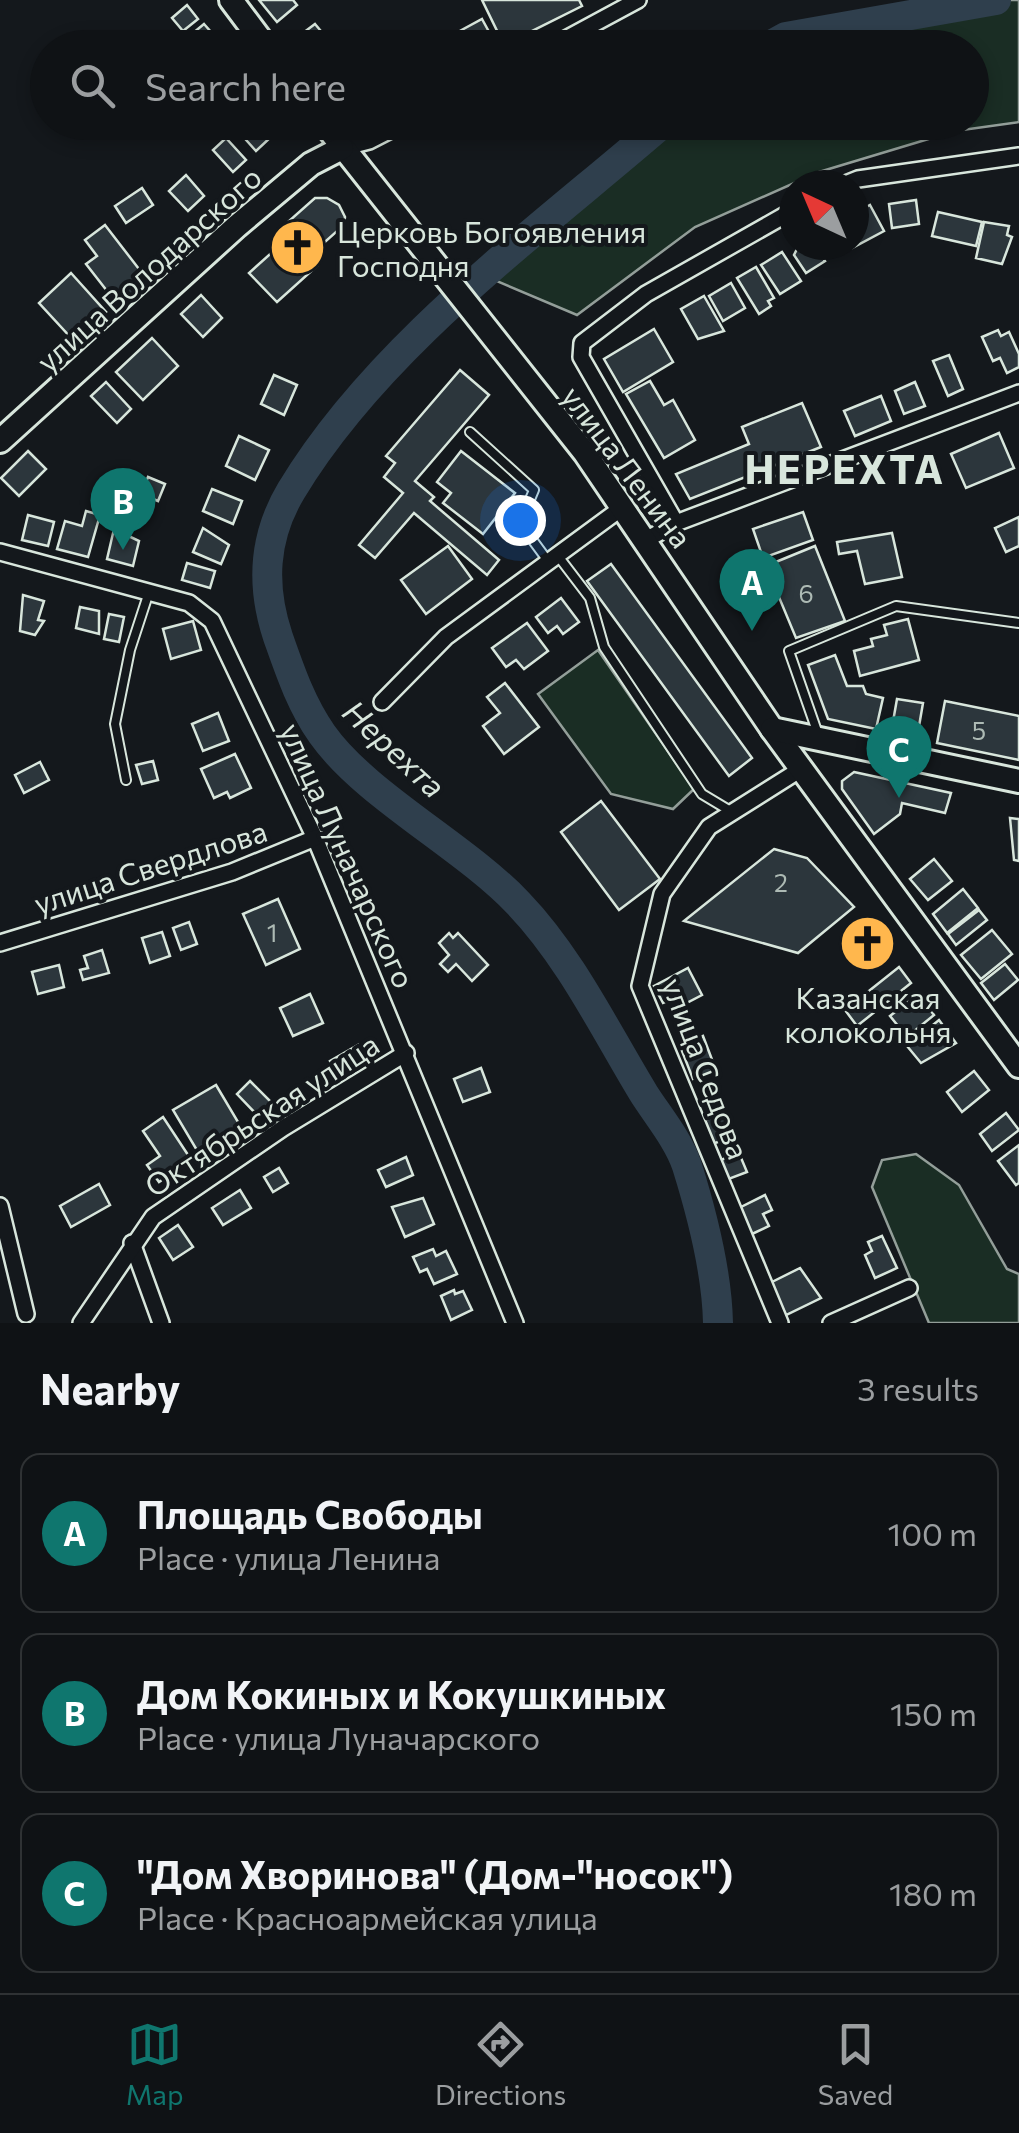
<!DOCTYPE html>
<html lang="en">
<head>
<meta charset="utf-8">
<style>
	:root { --surface:#0f1215; --page:#1d2022; --text:#f1f3f6; --muted:#9b9ea0; --line:#2f3234; --accent:#0f766e }
	body { margin:0; font-family:Commissioner,sans-serif; background:var(--page); color:var(--text) }
	.compass { position:absolute; left:779px; top:170px; width:90px; height:90px; border-radius:50%; background:var(--surface); box-shadow:0 5px 15px #0003; rotate:316deg }
	.you { position:absolute; left:520px; top:520px; width:35px; height:35px; margin:-25px; border:8px solid #fff; border-radius:50%; background:#1a73e8; box-shadow:0 0 0 15px #1a73e833 }
	.badge { display:grid; place-items:center; width:65px; height:65px; border-radius:50%; background:var(--accent); color:#fff; font-size:32px; font-weight:700 }
	.pin { position:absolute; translate:-50% -82px; filter:drop-shadow(0 2px 5px #0008) }
	.pin::after { content:''; position:absolute; top:52px; width:35px; height:30px; background:inherit; clip-path:polygon(0 0,100% 0,50% 100%) }
	.list { margin:0; padding:0; list-style:none }
	h2 { display:flex; justify-content:space-between; align-items:center; height:130px; margin:0; padding:0 40px; font-size:42px }
	h2 small { font-size:32px; font-weight:400; color:var(--muted) }
	.list li { display:grid; grid-template-columns:65px 1fr auto; gap:30px; align-items:center; box-sizing:border-box; height:160px; margin:0 20px 20px; padding:0 20px; border:2px solid var(--line); border-radius:20px }
	.list b { display:block; font-size:38px; white-space:nowrap }
	.list p { margin:0; font-size:32px; white-space:nowrap; color:var(--muted) }
	.list em { font-size:32px; font-style:normal; color:var(--muted) }
	.icon { flex:none; width:55px; height:55px; fill:none; stroke:currentColor; stroke-width:2; stroke-linecap:round; stroke-linejoin:round }
	.map { position:relative; flex:none; width:1019px; height:1323px; overflow:hidden }
	.search { position:absolute; background:var(--surface); box-shadow:0 5px 15px #0003; left:30px; right:30px; top:30px; height:110px; display:flex; align-items:center; gap:25px; box-sizing:border-box; padding:0 35px; border-radius:55px; color:var(--muted); font-size:38px }
	.sheet { height:670px; background:var(--surface) }
	nav { display:flex; justify-content:space-around; align-items:center; box-sizing:border-box; height:140px; border-top:2px solid var(--line); background:var(--surface); font-size:28px; color:var(--muted) }
	nav a { display:grid; justify-items:center; gap:5px }
	nav .on { color:var(--accent) }
	.map>svg:first-child { display:block }
	.green { fill:#1a2d24; stroke:#939e99; stroke-width:2.5 }
	.lines { fill:none; stroke-linecap:round; stroke-linejoin:round }
	.river { stroke:#2f3f4d; stroke-width:30 }
	.building { fill:#2c363c; stroke:#d8e6dc; stroke-width:2.5 }
	.lane-casing { stroke:#d8e6dc; stroke-width:12 }
	.street-casing { stroke:#d8e6dc; stroke-width:20 }
	.secondary-casing { stroke:#d8e6dc; stroke-width:28 }
	.lane { stroke:#14181c; stroke-width:8 }
	.street { stroke:#14181c; stroke-width:15 }
	.secondary { stroke:#14181c; stroke-width:22 }
	.labels { text-anchor:middle; dominant-baseline:central; stroke-width:8; stroke-linejoin:round; paint-order:stroke }
	.number-label { font-size:25px; fill:#adbab4 }
	.poi-label { font-size:30px; fill:#d8e6dc; stroke:#14181c; text-anchor:start }
	.street-label { font-size:30px; fill:#d8e6dc; stroke:#14181c }
	.water-label { font-size:32px; font-style:italic; fill:#d8e6dc; stroke:#14181c }
	.district-label { font-size:40px; font-weight:bold; letter-spacing:2.5px; fill:#d8e6dc; stroke:#14181c }
</style>
</head>
<body>
<div class="map">
<svg width="1019" height="1323" viewBox="0 0 1019 1323">
	<rect width="100%" height="100%" fill="#14181c"/>
	<g class="green">
		<path d="M996,0H1019V122L955,131L819,172L695,227L577,315L487,277L664,123L972,122V48L766,47L786,37Z"/>
		<path d="M598,650L694,789L673,809L611,794L538,694Z"/>
		<path d="M916,1154L959,1185L1007,1269L1019,1274V1323H929L872,1187L882,1160Z"/>
	</g>
	<g class="lines">
		<g class="river">
			<path d="M766,48L786,37L996,0"/>
			<path d="M664,122C537,232 378,346 291,491C263,538 261,586 278,637C290,671 301,704 322,734C365,795 464,846 518,903C570,957 605,1030 644,1094C658,1116 679,1141 687,1166C702,1214 717,1273 718,1323"/>
		</g>
	</g>
	<g class="building">
		<path d="M259,0H293L297,5L277,22Z"/>
		<path d="M482,0H579L582,6L504,45Z"/>
		<path d="M187,5L198,19L183,31L172,18Z"/>
		<path d="M482,19L494,41L466,48L458,32Z"/>
		<path d="M204,24L219,41L211,48H185L181,43Z"/>
		<path d="M315,24L326,37L313,48H296L291,42Z"/>
		<path d="M230,122H287L256,151Z"/>
		<path d="M226,138L246,160L233,172L213,150Z"/>
		<path d="M186,175L204,196L188,211L169,191Z"/>
		<path d="M142,188L153,205L126,223L115,206Z"/>
		<path d="M315,198H327L339,205L345,217L344,225L308,257L317,266L277,302L249,273L288,238L280,229Z"/>
		<path d="M916,200L919,224L892,228L889,204Z"/>
		<path d="M870,205L884,231L852,248L854,214Z"/>
		<path d="M938,212L982,222L976,246L932,236Z"/>
		<path d="M984,222L1009,226L1007,235L1012,237L1002,264L976,258Z"/>
		<path d="M105,225L149,282L118,305L86,264L97,256L85,240Z"/>
		<path d="M815,245L825,261L806,273L794,255L799,245Z"/>
		<path d="M782,252L801,281L780,294L761,265Z"/>
		<path d="M756,267L774,298L768,301L771,306L759,314L737,278Z"/>
		<path d="M71,273L106,312L74,341L39,303Z"/>
		<path d="M731,283L745,308L723,321L709,296Z"/>
		<path d="M201,295L222,318L203,337L181,314Z"/>
		<path d="M704,296L724,331L698,339L681,309Z"/>
		<path d="M654,329L673,362L623,392L604,359Z"/>
		<path d="M998,330L1001,336L1009,332L1019,354V367L1007,373L1000,358L993,361L982,337Z"/>
		<path d="M152,338L178,366L143,400L116,372Z"/>
		<path d="M949,355L963,389L948,396L933,361Z"/>
		<path d="M460,370L489,395L415,481L434,497L430,501L499,560L487,575L414,513L375,558L359,545L403,493L384,477L395,463L386,456Z"/>
		<path d="M274,375L297,385L284,415L261,404Z"/>
		<path d="M650,381L664,405L673,400L695,440L664,458L626,394Z"/>
		<path d="M106,382L131,409L117,423L91,396Z"/>
		<path d="M915,382L925,406L904,414L895,391Z"/>
		<path d="M881,396L891,421L855,436L844,411Z"/>
		<path d="M802,403L821,447L690,499L676,474L749,444L742,427Z"/>
		<path d="M999,433L1014,468L966,488L951,454Z"/>
		<path d="M239,436L269,450L255,480L226,466Z"/>
		<path d="M28,451L46,469L19,496L1,478Z"/>
		<path d="M461,451L515,493L483,534L443,503L451,493L437,482Z"/>
		<path d="M148,477L165,484L158,501L141,494Z"/>
		<path d="M212,489L242,501L233,524L203,511Z"/>
		<path d="M86,511L100,515L88,557L57,549L65,521L82,526Z"/>
		<path d="M803,512L813,540L763,558L753,529Z"/>
		<path d="M28,515L54,522L48,546L22,540Z"/>
		<path d="M1019,517V546L1006,552L995,528Z"/>
		<path d="M203,528L229,545L221,564L193,552Z"/>
		<path d="M114,529L139,541L133,566L107,559Z"/>
		<path d="M892,533L902,577L865,584L857,551L839,554L837,542Z"/>
		<path d="M448,546L472,579L426,614L401,580Z"/>
		<path d="M815,546L845,621L796,638L766,566Z"/>
		<path d="M187,563L215,571L210,588L182,580Z"/>
		<path d="M611,564L752,758L729,776L587,581Z"/>
		<path d="M23,595L44,601L38,620L44,621L35,635L20,631Z"/>
		<path d="M561,598L579,622L563,634L557,626L548,633L536,617Z"/>
		<path d="M80,607L99,611V634L76,628Z"/>
		<path d="M109,614L124,617L119,642L104,639Z"/>
		<path d="M908,619L919,660L860,676L854,651L873,646L871,639L887,635L884,625Z"/>
		<path d="M193,621L201,650L171,659L163,629Z"/>
		<path d="M527,623L548,651L524,669L516,660L506,667L492,648Z"/>
		<path d="M835,655L847,686H863L866,694L883,698L876,729L828,719L808,665Z"/>
		<path d="M505,683L539,727L504,754L483,726L500,713L487,697Z"/>
		<path d="M897,699L923,703L917,738L891,733Z"/>
		<path d="M945,701L1019,716V760L937,743Z"/>
		<path d="M218,713L229,741L203,751L192,724Z"/>
		<path d="M235,754L251,788L230,798L227,792L214,798L201,769Z"/>
		<path d="M153,761L158,780L142,784L136,765Z"/>
		<path d="M40,762L49,780L24,793L15,775Z"/>
		<path d="M854,772L951,793L945,813L902,803L900,814L874,834L842,789V781Z"/>
		<path d="M601,801L660,879L619,910L561,832Z"/>
		<path d="M1010,818L1019,819V861L1014,860Z"/>
		<path d="M774,849L807,858L854,907L798,953L684,921Z"/>
		<path d="M934,859L952,881L928,900L910,879Z"/>
		<path d="M963,889L978,908L947,933L933,914Z"/>
		<path d="M278,899L300,949L266,965L243,914Z"/>
		<path d="M979,910L987,920L956,945L948,934Z"/>
		<path d="M870,921L891,948L865,968L844,940Z"/>
		<path d="M189,922L197,944L181,950L173,928Z"/>
		<path d="M992,930L1012,954L981,979L961,955Z"/>
		<path d="M162,932L170,956L150,963L142,938Z"/>
		<path d="M449,933L453,938L458,933L488,965L472,981L456,964L448,972L440,964L449,955L439,943Z"/>
		<path d="M102,950L109,973L83,980L80,970L88,968L84,956Z"/>
		<path d="M1005,964L1018,980L994,1000L981,983Z"/>
		<path d="M59,965L64,987L38,994L32,972Z"/>
		<path d="M899,967L911,983L857,1026L845,1010Z"/>
		<path d="M688,968L702,995L675,1009L670,1000L663,1003L654,986Z"/>
		<path d="M310,994L323,1023L293,1036L280,1008Z"/>
		<path d="M918,994L934,1015L907,1037L890,1016Z"/>
		<path d="M939,1020L956,1043L921,1063L907,1046Z"/>
		<path d="M703,1036L716,1070L693,1079L680,1046Z"/>
		<path d="M358,1045L366,1059L337,1075L330,1061Z"/>
		<path d="M481,1068L490,1092L463,1102L454,1079Z"/>
		<path d="M974,1071L989,1090L962,1112L947,1092Z"/>
		<path d="M250,1081L273,1104L259,1117L237,1094Z"/>
		<path d="M216,1085L241,1127L198,1152L173,1110Z"/>
		<path d="M725,1112L738,1143L725,1149L721,1141L712,1144L703,1121Z"/>
		<path d="M1006,1113L1019,1130L992,1151L980,1134Z"/>
		<path d="M163,1117L192,1161L159,1182L147,1165L160,1156L143,1131Z"/>
		<path d="M1019,1145V1183L1016,1185L998,1161Z"/>
		<path d="M739,1153L747,1172L726,1180L718,1161Z"/>
		<path d="M406,1157L413,1175L386,1187L378,1170Z"/>
		<path d="M279,1168L288,1183L273,1192L264,1177Z"/>
		<path d="M99,1184L110,1205L71,1227L60,1206Z"/>
		<path d="M240,1190L251,1208L223,1225L212,1208Z"/>
		<path d="M765,1195L772,1210L763,1214L769,1226L752,1234L739,1208Z"/>
		<path d="M423,1198L434,1224L405,1237L392,1207Z"/>
		<path d="M178,1225L193,1247L173,1260L159,1238Z"/>
		<path d="M882,1236L897,1268L875,1278L865,1255L872,1251L868,1242Z"/>
		<path d="M433,1249L436,1256L446,1251L457,1274L434,1284L427,1269L420,1272L413,1257Z"/>
		<path d="M800,1268L821,1298L786,1315L770,1283Z"/>
		<path d="M454,1290L455,1294L463,1291L472,1310L451,1320L441,1296Z"/>
	</g>
	<g class="lines">
		<defs>
			<g id="lane">
				<path d="M470,432L534,490L520,523L548,561"/>
				<path d="M558,556L590,598L604,647L702,794L732,812"/>
				<path d="M818,734L789,651L896,606L1019,623"/>
				<path d="M126,780L115,724L130,650L149,592"/>
			</g>
			<g id="street">
				<path d="M549,48L638,0"/>
				<path d="M342,148L369,141L406,122"/>
				<path d="M843,185L858,179L1019,156"/>
				<path d="M676,523L581,357L582,343L646,294L794,210"/>
				<path d="M646,540L676,523L1019,393"/>
				<path d="M0,552L189,603L212,621L315,838L515,1323"/>
				<path d="M382,702L446,637L623,507"/>
				<path d="M0,943L232,872L315,838"/>
				<path d="M0,1206L26,1314"/>
				<path d="M132,1243L161,1323"/>
				<path d="M81,1323L153,1217L283,1128L406,1053"/>
				<path d="M780,1323L640,986L662,894L709,827L801,769"/>
				<path d="M831,1323L909,1288"/>
			</g>
			<g id="secondary">
				<path d="M231,0L267,48"/>
				<path d="M323,122L585,453L772,729L1019,1066"/>
				<path d="M0,441L237,226L311,164L342,148"/>
				<path d="M772,729L1019,781"/>
			</g>
		</defs>
		<use href="#lane" class="lane-casing"/>
		<use href="#street" class="street-casing"/>
		<use href="#secondary" class="secondary-casing"/>
		<use href="#lane" class="lane"/>
		<use href="#street" class="street"/>
		<use href="#secondary" class="secondary"/>
	</g>
	<defs>
		<symbol id="church-disc" viewBox="-11 -11 22 22"><circle r="9.5" fill="#ffb74d" stroke="#14181c"/><path d="M-1.2-6h2.4v3.5h3.3v2.4h-3.3V6h-2.4V-.1h-3.3v-2.4h3.3Z" fill="#111"/></symbol>
	</defs>
	<g fill-rule="evenodd">
		<use href="#church-disc" x="266" y="216" width="63" height="63"/>
		<use href="#church-disc" x="836" y="912" width="63" height="63"/>
	</g>
	<g class="labels">
		<g class="number-label">
			<text x="806" y="593">6</text>
			<text x="979" y="730">5</text>
			<text x="781" y="882">2</text>
			<text x="272" y="932">1</text>
		</g>
		<g class="poi-label">
			<text x="337" y="230">Церковь Богоявления<tspan x="337" dy="34">Господня</tspan></text>
			<text x="868" y="996" text-anchor="middle">Казанская<tspan x="868" dy="34">колокольня</tspan></text>
		</g>
		<g class="street-label">
			<text transform="translate(148 268) rotate(-42)">улица Володарского</text>
			<text transform="translate(628 466) rotate(53)">улица Ленина</text>
			<text transform="translate(349 855) rotate(66)">улица Луначарского</text>
			<text transform="translate(150 866) rotate(-18)">улица Свердлова</text>
			<text transform="translate(707 1068) rotate(69)">улица Седова</text>
			<text transform="translate(261 1114) rotate(-33)">Октябрьская улица</text>
		</g>
		<g class="water-label">
			<text transform="translate(395 748) rotate(43)">Нерехта</text>
		</g>
		<g class="district-label">
			<text x="845" y="467">НЕРЕХТА</text>
		</g>
	</g>
</svg>
<svg class="compass" viewBox="-18 -18 36 36"><path d="M0-13l5 13h-10z" fill="#e53935"/><path d="M0 13l5-13h-10z" fill="#9b9ea0"/></svg>
<div class="you"></div>
<div class="pin badge" style="left:752px;top:631px">A</div>
<div class="pin badge" style="left:123px;top:550px">B</div>
<div class="pin badge" style="left:899px;top:798px">C</div>
<div class="search"><svg class="icon" aria-label="search" viewBox="0 0 24 24"><circle cx="10" cy="10" r="6"/><path d="M15 15l6 6"/></svg>Search here</div>
</div>
<section class="sheet">
<h2>Nearby<small>3 results</small></h2>
<ul class="list">
<li><span class="badge">A</span><div><b>Площадь Свободы</b><p>Place · улица Ленина</p></div><em>100 m</em></li>
<li><span class="badge">B</span><div><b>Дом Кокиных и Кокушкиных</b><p>Place · улица Луначарского</p></div><em>150 m</em></li>
<li><span class="badge">C</span><div><b>&quot;Дом Хворинова&quot; (Дом-&quot;носок&quot;)</b><p>Place · Красноармейская улица</p></div><em>180 m</em></li>
</ul>
</section>
<nav>
<a class="on"><svg class="icon" aria-label="map" viewBox="0 0 24 24"><path d="M3 6l6-2 6 2 6-2v14l-6 2-6-2-6 2zM9 4v14M15 6v14"/></svg>Map</a>
<a><svg class="icon" aria-label="directions" viewBox="0 0 24 24"><path d="M12 3l9 9-9 9-9-9zM9 14v-3h6M13 9l2 2-2 2"/></svg>Directions</a>
<a><svg class="icon" aria-label="saved" viewBox="0 0 24 24"><path d="M7 4h10v16l-5-4-5 4z"/></svg>Saved</a>
</nav>
</body>
</html>
